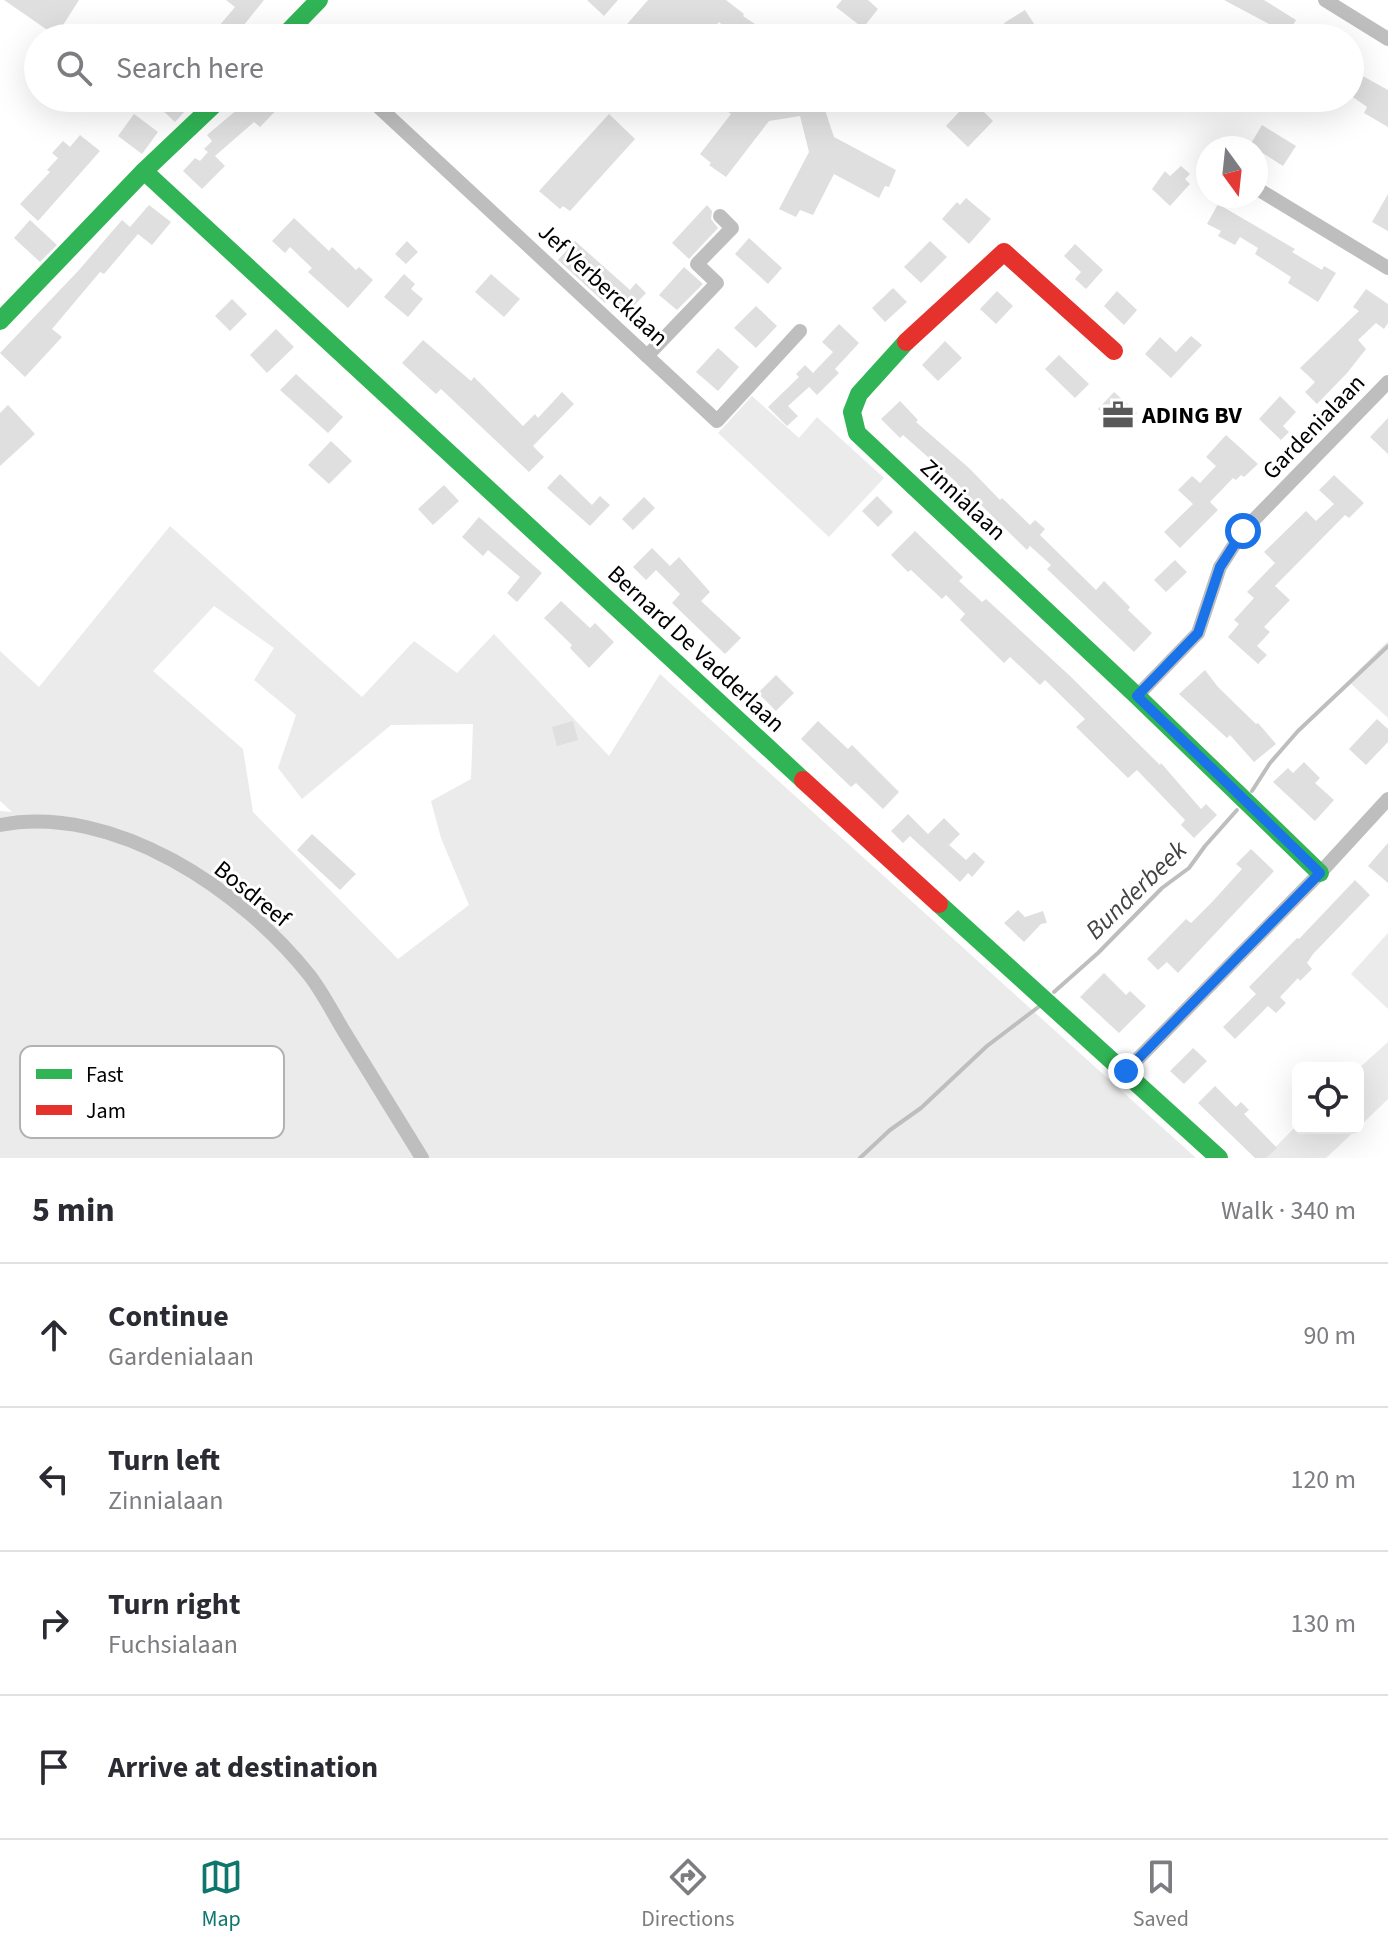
<!DOCTYPE html>
<html lang="en">
<head>
<meta charset="utf-8">
<style>
	:root { --surface:#fff; --page:#f7f7f7; --text:#2b2b33; --muted:#7c7c81; --line:#e1e1e2; --accent:#0f766e }
	body { margin:0; font-family:"Source Sans 3",sans-serif; background:var(--page); color:var(--text) }
	.controls { position:absolute; right:24px; bottom:24px; display:grid; overflow:hidden; border-radius:12px; box-shadow:0 8px 32px #0002 }
	.controls button { width:72px; height:72px; display:grid; place-items:center; padding:0; border:0; border-bottom:2px solid var(--line); background:var(--surface); color:var(--text); font:40px sans-serif }
	.compass { position:absolute; left:1196px; top:136px; width:72px; height:72px; border-radius:50%; background:var(--surface); box-shadow:0 8px 32px #0002; rotate:165deg }
	.stop { position:absolute; width:24px; height:24px; margin:-18px; border:6px solid #1a73e8; border-radius:50%; background:#fff }
	.stop.end { background:#1a73e8; border-color:#fff; box-shadow:0 2px 8px #0008 }
	.list { margin:0; padding:0; list-style:none }
	h2 { display:flex; justify-content:space-between; align-items:center; height:104px; margin:0; padding:0 32px; font-size:34px }
	h2 small { font-size:26px; font-weight:400; color:var(--muted) }
	.list li { display:grid; grid-template-columns:52px 1fr auto; gap:24px; align-items:center; box-sizing:border-box; height:144px; padding:0 32px; border-top:2px solid var(--line) }
	.list b { display:block; font-size:30px; white-space:nowrap }
	.list p { margin:0; font-size:26px; white-space:nowrap; color:var(--muted) }
	.list em { font-size:26px; font-style:normal; color:var(--muted) }
	.icon { flex:none; width:44px; height:44px; fill:none; stroke:currentColor; stroke-width:2; stroke-linecap:round; stroke-linejoin:round }
	.map { position:relative; flex:none; width:1388px; height:1158px; overflow:hidden }
	.search { position:absolute; background:var(--surface); box-shadow:0 8px 32px #0002; left:24px; right:24px; top:24px; height:88px; display:flex; align-items:center; gap:20px; box-sizing:border-box; padding:0 28px; border-radius:44px; color:var(--muted); font-size:30px }
	.sheet { height:680px; background:var(--surface) }
	nav { display:flex; justify-content:space-around; align-items:center; box-sizing:border-box; height:112px; border-top:2px solid var(--line); background:var(--surface); font-size:22px; color:var(--muted) }
	nav a { display:grid; justify-items:center; gap:4px }
	nav .on { color:var(--accent) }
	.map>svg:first-child { display:block }
	.green { fill:#ebebeb; fill-rule:evenodd }
	.lines { fill:none; stroke-linecap:round; stroke-linejoin:round }
	.stream { stroke:#bebebe; stroke-width:4 }
	.building { fill:#dfdfdf }
	.street { stroke:#bebebe; stroke-width:14 }
	.fast { stroke:#30b455; stroke-width:18 }
	.jam { stroke:#e5322d; stroke-width:18 }
	.route { stroke:#1a73e8; stroke-width:10 }
	.labels { text-anchor:middle; dominant-baseline:central; stroke-width:6; stroke-linejoin:round; paint-order:stroke }
	.street-label { font-size:24px; fill:#000; stroke:#fff }
	.poi-label { font-size:24px; font-weight:bold; fill:#000; stroke:#fff; text-anchor:start }
	.water-label { font-size:26px; font-style:italic; fill:#434343; stroke:#fff }
	.key { fill:#fff; stroke:#b2b2b2; stroke-width:2 }
	.key-label { font-size:22px; fill:#000 }
</style>
</head>
<body>
<div class="map">
<svg width="1388" height="1158" viewBox="0 0 1388 1158">
	<rect width="100%" height="100%" fill="#fff"/>
	<g class="green">
		<path d="M752,396L799,438L817,417L884,478L829,537L718,433Z"/>
		<path d="M170,526L362,697L414,641L457,673L494,634L609,756L660,674L1196,1158H0V811L12,812L0,801V651L39,687ZM214,606L274,648L254,680L296,715L278,768L302,799L391,725L473,724L471,779L431,801L441,838L469,905L398,959L253,812L243,749L153,671Z"/>
		<path d="M1388,641V718L1348,681Z"/>
		<path d="M1388,933V1009L1351,974Z"/>
		<path d="M1388,1042V1099L1358,1128V1069Z"/>
		<path d="M1298,1124V1128H1358L1326,1158H1265Z"/>
	</g>
	<g class="lines">
		<g class="stream">
			<path d="M1252,791L1270,763L1298,731L1388,646"/>
			<path d="M1054,992L1098,953L1162,888L1189,868L1205,846L1237,810"/>
			<path d="M860,1158L890,1130L921,1108L987,1046L1041,1005"/>
		</g>
	</g>
	<g class="building">
		<path d="M4,0H79L56,36Z"/>
		<path d="M226,0H264L243,26L257,38H233L219,26L235,7Z"/>
		<path d="M587,0H618L604,16Z"/>
		<path d="M648,0H726L744,14L743,16L776,38H737L719,22L705,38H628L621,31Z"/>
		<path d="M842,0H868L878,9L863,28L836,7Z"/>
		<path d="M1224,0H1264L1296,20L1292,27L1311,38H1260L1269,24Z"/>
		<path d="M1025,10L1040,33L1032,38H1013L1004,23Z"/>
		<path d="M1350,69L1388,90V127L1364,113L1367,107L1350,95Z"/>
		<path d="M169,98H197L175,122L160,108Z"/>
		<path d="M251,98H288L260,127L254,122L215,156L225,166L202,189L183,171L195,158L200,161L208,152L204,149L212,141L207,135Z"/>
		<path d="M709,98H821L834,137L896,170L889,187L885,186L879,198L834,174L813,215L800,210L796,217L779,209L809,152L800,116L769,121L726,177L709,165L711,163L700,154L731,114Z"/>
		<path d="M971,99L993,121L968,147L946,126Z"/>
		<path d="M134,114L158,132L142,154L118,136Z"/>
		<path d="M609,114L635,139L570,211L563,206L560,209L539,191Z"/>
		<path d="M1262,125L1296,146L1283,166L1250,145Z"/>
		<path d="M80,135L100,151L38,221L20,204L50,172L47,170L58,158L52,153L63,141L70,147Z"/>
		<path d="M1181,166L1190,174L1185,179L1190,184L1170,206L1152,189L1165,171L1170,176Z"/>
		<path d="M1388,194V231L1372,222Z"/>
		<path d="M966,198L991,219L969,244L942,219L957,202L960,205Z"/>
		<path d="M1218,204L1295,249L1292,252L1322,270L1324,266L1336,273L1318,302L1288,283L1291,277L1255,254L1258,248L1240,237L1235,245L1218,236L1221,231L1207,224Z"/>
		<path d="M149,205L171,222L152,245L138,234L104,274L100,272L52,329L62,337L25,377L0,353L79,270L122,220L130,227Z"/>
		<path d="M707,205L712,211L711,219L718,228L689,259L672,243Z"/>
		<path d="M294,218L329,251L332,247L356,270L359,267L373,280L348,308L308,272L312,268L290,247L285,253L272,241Z"/>
		<path d="M30,220L57,245L40,262L14,238Z"/>
		<path d="M749,238L782,268L768,284L735,254Z"/>
		<path d="M407,241L418,252L406,264L395,254Z"/>
		<path d="M575,241L630,290L636,283L646,293L628,312L611,296L605,303L558,260Z"/>
		<path d="M930,241L947,257L921,283L904,267Z"/>
		<path d="M1075,244L1103,270L1086,289L1075,279L1081,272L1064,256Z"/>
		<path d="M684,267L703,284L677,310L659,295Z"/>
		<path d="M404,274L415,284L411,289L423,299L408,317L384,297Z"/>
		<path d="M491,274L520,299L504,317L475,292Z"/>
		<path d="M893,288L907,302L885,322L872,308Z"/>
		<path d="M1366,289L1388,304V323L1384,329L1376,323L1358,340L1366,349L1347,373L1317,404L1305,392L1315,382L1300,368L1359,311L1353,307Z"/>
		<path d="M997,291L1013,306L996,324L980,309Z"/>
		<path d="M1117,291L1137,310L1124,325L1104,306Z"/>
		<path d="M232,299L247,314L230,331L215,316Z"/>
		<path d="M756,306L777,326L756,348L734,328Z"/>
		<path d="M839,324L859,343L835,369L839,373L817,395L809,387L788,406L798,416L787,426L768,407L799,377L796,374L805,365L813,373L833,352L822,342Z"/>
		<path d="M276,329L294,347L267,373L250,355Z"/>
		<path d="M1191,336L1202,345L1171,378L1145,354L1160,337L1176,352Z"/>
		<path d="M423,340L471,381L474,377L523,426L535,414L538,418L562,392L574,404L533,446L544,457L529,472L441,389L436,394L402,363Z"/>
		<path d="M945,341L962,358L938,381L922,365Z"/>
		<path d="M718,348L739,367L718,391L696,372Z"/>
		<path d="M1059,355L1089,384L1075,398L1045,369Z"/>
		<path d="M296,374L343,417L328,433L280,390Z"/>
		<path d="M1114,392L1137,413L1121,430L1098,409Z"/>
		<path d="M1280,396L1296,412L1283,426L1289,432L1281,440L1259,419Z"/>
		<path d="M900,401L918,420L916,422L969,468L1000,500L1002,498L1030,525L1035,520L1045,529L1040,535L1096,590L1104,581L1130,607L1128,610L1152,633L1134,652L1047,569L1051,565L1030,546L1027,550L978,502L975,504L955,481L903,435L900,438L881,419Z"/>
		<path d="M8,405L35,434L0,466V413Z"/>
		<path d="M1388,418V454L1370,437Z"/>
		<path d="M1226,435L1258,464L1244,477L1241,475L1236,480L1233,478L1210,502L1218,510L1180,548L1164,532L1193,504L1178,490L1192,476L1200,483L1216,466L1206,457Z"/>
		<path d="M331,441L352,461L329,484L308,465Z"/>
		<path d="M560,474L592,505L600,496L610,505L590,526L547,488Z"/>
		<path d="M1334,475L1364,503L1349,518L1345,515L1275,586L1290,600L1264,627L1270,632L1257,646L1267,655L1258,664L1228,637L1239,624L1234,620L1254,598L1247,592L1275,563L1264,552L1306,511L1316,521L1334,504L1319,490Z"/>
		<path d="M444,485L459,501L433,525L418,509Z"/>
		<path d="M877,496L893,512L878,527L862,511Z"/>
		<path d="M644,497L655,508L633,530L622,519Z"/>
		<path d="M479,517L542,573L517,602L507,593L520,577L488,550L483,556L462,537Z"/>
		<path d="M915,531L963,577L959,581L982,602L986,599L1069,675L1160,765L1161,763L1201,809L1206,804L1217,815L1194,838L1181,825L1185,820L1137,770L1128,778L1076,727L1085,719L1045,680L1040,685L1010,657L1004,663L960,620L965,614L946,595L942,599L911,570L908,572L891,555Z"/>
		<path d="M652,548L670,566L679,557L710,592L701,601L741,638L725,654L672,603L680,594L656,570L646,580L633,567Z"/>
		<path d="M1175,560L1187,572L1166,592L1154,580Z"/>
		<path d="M561,601L590,628L595,623L614,642L589,668L570,648L572,645L544,618Z"/>
		<path d="M1205,670L1218,687L1256,724L1258,723L1276,744L1254,762L1230,735L1227,738L1179,694Z"/>
		<path d="M776,675L794,693L776,711L758,693Z"/>
		<path d="M1377,719L1388,729V742L1366,765L1349,749Z"/>
		<path d="M573,721L578,740L557,746L552,727Z"/>
		<path d="M818,721L848,749L852,745L899,792L883,809L856,783L851,787L801,739Z"/>
		<path d="M1304,762L1320,778L1315,783L1334,800L1315,821L1273,782L1288,768L1293,773Z"/>
		<path d="M908,814L928,834L944,818L960,834L949,845L966,860L974,852L985,862L972,877L968,873L960,882L910,836L903,843L891,831Z"/>
		<path d="M312,834L356,874L340,890L297,850Z"/>
		<path d="M1388,843V883L1368,866Z"/>
		<path d="M1251,849L1274,871L1178,973L1167,962L1158,970L1147,959L1186,919L1191,923L1213,901L1242,869L1236,864Z"/>
		<path d="M1355,880L1370,895L1313,954L1307,963L1312,969L1300,981L1298,978L1280,997L1286,1003L1276,1013L1268,1006L1235,1039L1223,1027L1256,994L1249,987L1297,938L1299,939Z"/>
		<path d="M1018,910L1025,917L1043,911L1047,923L1041,924L1024,942L1004,923Z"/>
		<path d="M1104,973L1126,995L1130,991L1146,1006L1119,1033L1080,997Z"/>
		<path d="M1193,1048L1207,1061L1184,1084L1170,1071Z"/>
		<path d="M1215,1086L1236,1107L1241,1102L1249,1110L1244,1114L1277,1148L1266,1158H1255L1198,1103Z"/>
	</g>
	<g class="lines">
		<g class="street">
			<path d="M1325,0L1388,39"/>
			<path d="M369,98L717,421L800,331"/>
			<path d="M1256,188L1388,268"/>
			<path d="M647,356L717,283L697,264L732,228L720,216"/>
			<path d="M1137,696L1198,633L1220,567L1243,531L1388,382"/>
			<path d="M0,825C114,803 242,890 310,976C323,993 334,1015 345,1033C371,1075 396,1116 422,1158"/>
			<path d="M1126,1071L1320,873L1388,799"/>
		</g>
		<g class="fast">
			<path d="M282,38L319,0"/>
			<path d="M144,171L803,780"/>
			<path d="M0,321L144,171L221,98"/>
			<path d="M906,342L859,394L852,412L857,433L1137,696L1320,873"/>
			<path d="M939,904L1219,1158"/>
		</g>
		<g class="jam">
			<path d="M906,342L1004,252L1114,351"/>
			<path d="M803,780L939,904"/>
		</g>
	</g>
	<g class="lines">
		<path class="route" d="M1126,1071L1320,873L1137,696L1198,633L1220,567L1243,531"/>
	</g>
	<defs>
		<symbol id="office-bare" viewBox="-9 -9 18 18"><path d="M-6-3h4V-5.5h4V-3h4V5H-6ZM-1-4.5V-3h2v-1.5ZM-6 0V1H6V0Z" fill="#595959" stroke="#fff" stroke-width="2.5" paint-order="stroke"/></symbol>
	</defs>
	<g fill-rule="evenodd">
		<use href="#office-bare" x="1096" y="393" width="44" height="44"/>
	</g>
	<g class="labels">
		<g class="street-label">
			<text transform="translate(603 285) rotate(43)">Jef Verbercklaan</text>
			<text transform="translate(1314 427) rotate(-46)">Gardenialaan</text>
			<text transform="translate(963 500) rotate(43)">Zinnialaan</text>
			<text transform="translate(696 649) rotate(43)">Bernard De Vadderlaan</text>
			<text transform="translate(252 894) rotate(39)">Bosdreef</text>
		</g>
		<g class="poi-label">
			<text x="1142" y="415">ADING BV</text>
		</g>
		<g class="water-label">
			<text transform="translate(1136 890) rotate(-44)">Bunderbeek</text>
		</g>
	</g>
	<rect x="20" y="1046" width="264" height="92" rx="12" class="key"/>
	<rect x="36" y="1069" width="36" height="10" fill="#30b455"/>
	<rect x="36" y="1105" width="36" height="10" fill="#e5322d"/>
	<g class="key-label">
		<text x="86" y="1082">Fast</text>
		<text x="86" y="1118">Jam</text>
	</g>
</svg>
<div class="controls">
<button><svg class="icon" aria-label="locate" viewBox="0 0 24 24"><circle cx="12" cy="12" r="6"/><path d="M12 2v4M12 18v4M2 12h4M18 12h4"/></svg></button>
</div>
<svg class="compass" viewBox="-18 -18 36 36"><path d="M0-13l5 13h-10z" fill="#e53935"/><path d="M0 13l5-13h-10z" fill="#7c7c81"/></svg>
<div class="stop" style="left:1243px;top:531px"></div>
<div class="stop end" style="left:1126px;top:1071px"></div>
<div class="search"><svg class="icon" aria-label="search" viewBox="0 0 24 24"><circle cx="10" cy="10" r="6"/><path d="M15 15l6 6"/></svg>Search here</div>
</div>
<section class="sheet">
<h2>5 min<small>Walk · 340 m</small></h2>
<ul class="list">
<li><svg class="icon" aria-label="ahead" viewBox="0 0 24 24"><path d="M12 20V5M6 11l6-6 6 6"/></svg><div><b>Continue</b><p>Gardenialaan</p></div><em>90 m</em></li>
<li><svg class="icon" aria-label="left" viewBox="0 0 24 24"><path d="M17 20v-9H6M10 6l-5 5 5 5"/></svg><div><b>Turn left</b><p>Zinnialaan</p></div><em>120 m</em></li>
<li><svg class="icon" aria-label="right" viewBox="0 0 24 24"><path d="M7 20v-9h11M14 6l5 5-5 5"/></svg><div><b>Turn right</b><p>Fuchsialaan</p></div><em>130 m</em></li>
<li><svg class="icon" aria-label="arrive" viewBox="0 0 24 24"><path d="M6 21V4h12l-3 4 3 4H6"/></svg><div><b>Arrive at destination</b></div></li>
</ul>
</section>
<nav>
<a class="on"><svg class="icon" aria-label="map" viewBox="0 0 24 24"><path d="M3 6l6-2 6 2 6-2v14l-6 2-6-2-6 2zM9 4v14M15 6v14"/></svg>Map</a>
<a><svg class="icon" aria-label="directions" viewBox="0 0 24 24"><path d="M12 3l9 9-9 9-9-9zM9 14v-3h6M13 9l2 2-2 2"/></svg>Directions</a>
<a><svg class="icon" aria-label="saved" viewBox="0 0 24 24"><path d="M7 4h10v16l-5-4-5 4z"/></svg>Saved</a>
</nav>
</body>
</html>
